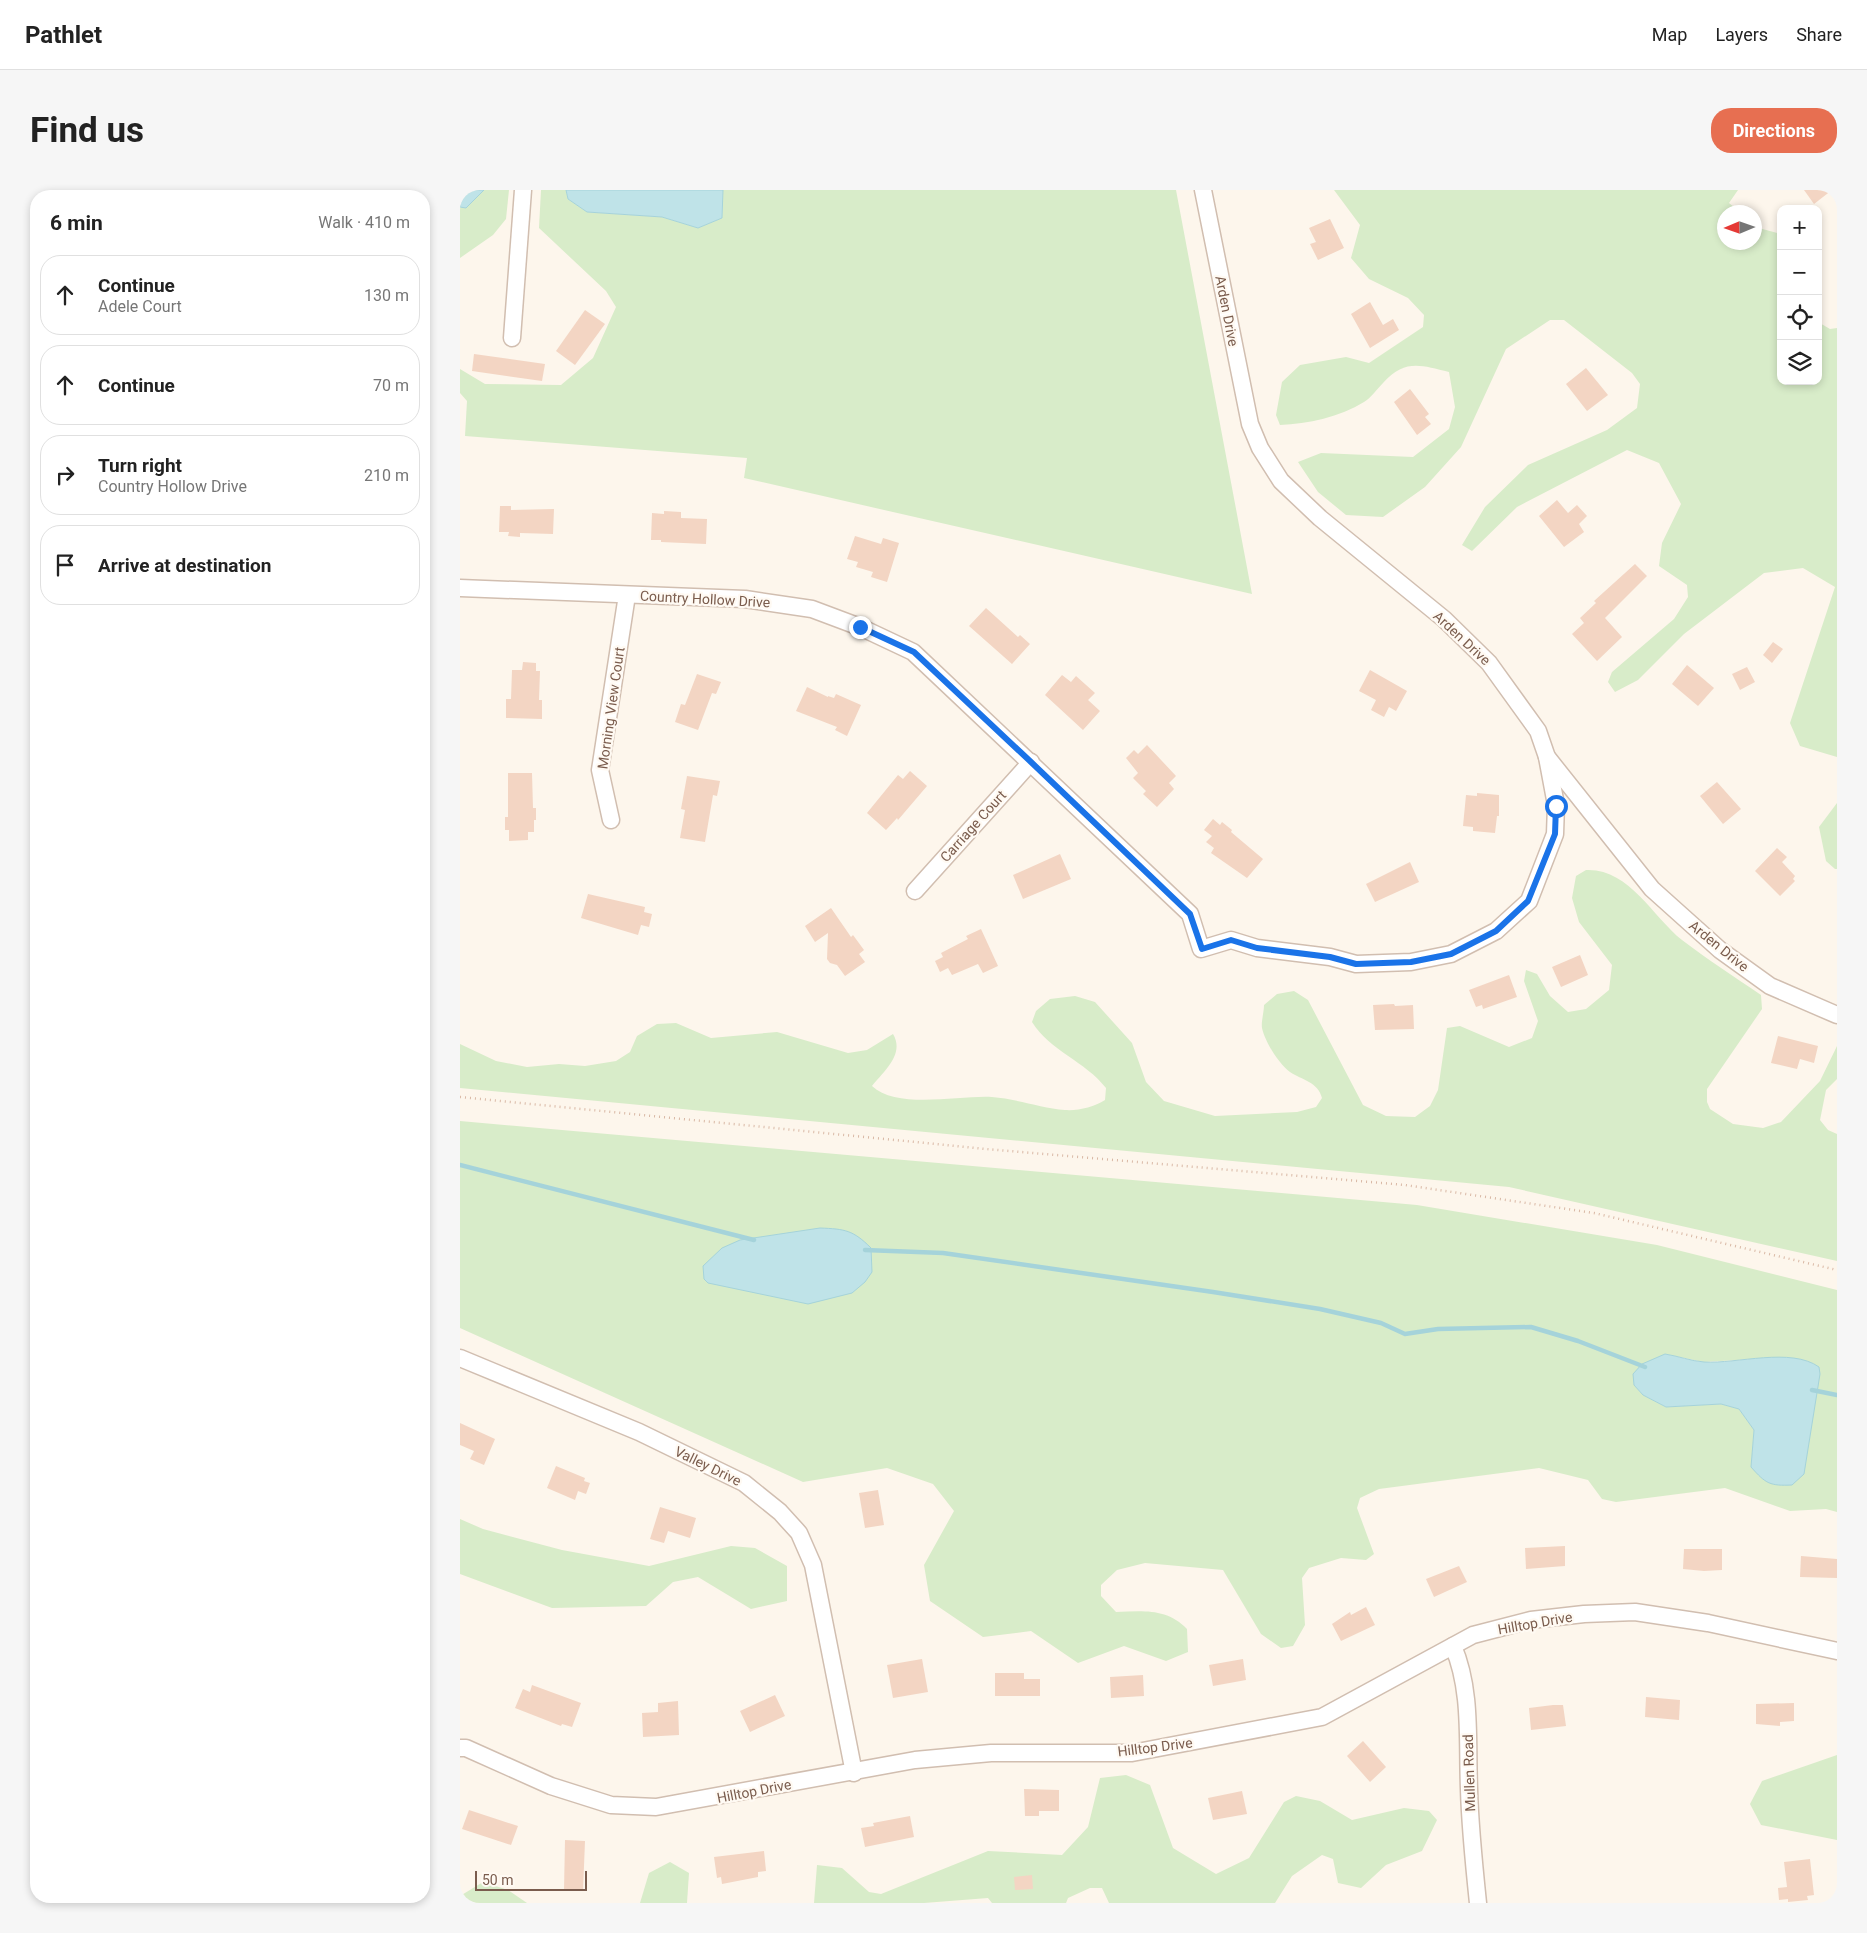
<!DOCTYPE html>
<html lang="en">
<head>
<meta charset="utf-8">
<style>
	:root { --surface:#fff; --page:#f6f6f6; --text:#222; --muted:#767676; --line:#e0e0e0; --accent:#e76f51 }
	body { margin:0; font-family:Roboto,sans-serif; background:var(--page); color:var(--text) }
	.controls { position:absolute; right:15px; top:15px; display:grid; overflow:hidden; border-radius:10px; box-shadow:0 2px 8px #0003 }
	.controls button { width:45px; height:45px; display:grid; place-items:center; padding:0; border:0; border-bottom:1px solid var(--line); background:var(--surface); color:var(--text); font:25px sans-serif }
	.compass { position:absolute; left:1257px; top:15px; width:45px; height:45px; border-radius:50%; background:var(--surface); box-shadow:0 2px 8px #0003; rotate:268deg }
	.scale { position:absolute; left:15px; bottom:12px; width:112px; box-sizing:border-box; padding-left:5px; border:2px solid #7a5c4d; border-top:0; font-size:14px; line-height:18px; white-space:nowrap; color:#7a5c4d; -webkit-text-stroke:4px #fffaf3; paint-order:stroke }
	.stop { position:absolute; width:15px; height:15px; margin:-11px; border:4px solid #1a73e8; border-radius:50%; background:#fff }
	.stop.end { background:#1a73e8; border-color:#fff; box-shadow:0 1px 5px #0008 }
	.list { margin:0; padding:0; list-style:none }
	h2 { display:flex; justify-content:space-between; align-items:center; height:65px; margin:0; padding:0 20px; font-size:21px }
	h2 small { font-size:16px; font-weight:400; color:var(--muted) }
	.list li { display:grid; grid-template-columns:32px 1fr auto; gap:15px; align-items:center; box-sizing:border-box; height:80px; margin:0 10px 10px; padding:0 10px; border:1px solid var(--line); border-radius:20px }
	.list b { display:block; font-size:19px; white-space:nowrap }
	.list p { margin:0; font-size:16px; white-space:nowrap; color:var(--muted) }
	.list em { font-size:16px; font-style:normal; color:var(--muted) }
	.icon { flex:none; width:28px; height:28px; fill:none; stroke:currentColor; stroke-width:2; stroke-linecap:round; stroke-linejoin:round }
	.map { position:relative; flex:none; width:1377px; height:1713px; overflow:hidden; border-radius:20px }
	header { display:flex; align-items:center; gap:30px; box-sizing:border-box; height:70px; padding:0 25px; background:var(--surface); border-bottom:1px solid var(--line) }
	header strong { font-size:24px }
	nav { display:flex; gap:28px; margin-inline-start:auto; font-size:18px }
	.intro { display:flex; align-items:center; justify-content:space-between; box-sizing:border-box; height:120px; padding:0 30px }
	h1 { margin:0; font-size:35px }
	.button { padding:12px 22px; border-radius:20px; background:var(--accent); color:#fff; font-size:18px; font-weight:700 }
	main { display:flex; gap:30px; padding:0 30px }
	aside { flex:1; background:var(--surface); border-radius:20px; box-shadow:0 2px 8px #0003 }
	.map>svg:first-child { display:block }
	.green { fill:#d8ecc9; fill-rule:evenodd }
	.water { fill:#bfe3e8; stroke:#a5d3da }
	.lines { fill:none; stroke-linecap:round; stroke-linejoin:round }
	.stream { stroke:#a5d3da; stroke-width:4.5 }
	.building { fill:#f3d5c3 }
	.minor-casing { stroke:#d1beb0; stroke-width:19 }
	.path { stroke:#d9b8a5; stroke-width:2.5; stroke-dasharray:1 4; stroke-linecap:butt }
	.minor { stroke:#fff; stroke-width:16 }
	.route { stroke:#1a73e8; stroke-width:6 }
	.labels { text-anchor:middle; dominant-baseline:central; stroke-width:4.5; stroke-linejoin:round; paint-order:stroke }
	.street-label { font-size:14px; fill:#7a5c4d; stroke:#fffaf3 }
</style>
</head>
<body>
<header>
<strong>Pathlet</strong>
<nav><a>Map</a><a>Layers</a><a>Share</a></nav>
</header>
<div class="intro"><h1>Find us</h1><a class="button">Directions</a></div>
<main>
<aside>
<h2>6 min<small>Walk · 410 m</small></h2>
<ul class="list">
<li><svg class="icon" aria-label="ahead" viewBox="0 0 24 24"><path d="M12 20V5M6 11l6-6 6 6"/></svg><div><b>Continue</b><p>Adele Court</p></div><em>130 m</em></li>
<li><svg class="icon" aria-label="ahead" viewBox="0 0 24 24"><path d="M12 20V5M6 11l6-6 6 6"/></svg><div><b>Continue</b></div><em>70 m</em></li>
<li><svg class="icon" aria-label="right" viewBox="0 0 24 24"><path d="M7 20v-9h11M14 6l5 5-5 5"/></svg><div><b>Turn right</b><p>Country Hollow Drive</p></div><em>210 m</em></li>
<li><svg class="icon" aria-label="arrive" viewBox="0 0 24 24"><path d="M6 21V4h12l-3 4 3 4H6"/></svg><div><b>Arrive at destination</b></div></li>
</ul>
</aside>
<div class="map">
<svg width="1377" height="1713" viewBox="0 0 1377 1713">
	<rect width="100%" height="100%" fill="#fdf6ec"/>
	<g class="green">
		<path d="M24,0H49L46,29L33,45L0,68V17H6Z"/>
		<path d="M81,0H106L108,9L127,22L202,27L238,38L262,28L263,0H716L792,404L284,288L287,268L5,246L7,211L0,203V179L25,194L101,195L133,168L156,117L146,101L79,38Z"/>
		<path d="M874,0H1278L1269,13L1280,22H1264V52H1294L1295,37L1321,44V191H1358V132L1370,139L1377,138V567L1340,556L1330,533L1375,397L1343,378L1304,383L1224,444L1178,490L1155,502L1148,492L1152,482L1214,429L1228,407L1227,395L1199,376L1202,353L1221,314L1199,273L1167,260L1057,317L1012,361L1002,355L1025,317L1068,275L1147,240L1177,218L1180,194L1172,183L1104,130H1090L1046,159L1001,257L965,297L923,327L886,325L858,302L838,272L861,263L953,267L989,239L995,217L989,182C960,175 945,169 923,193C917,199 911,208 904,212C880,227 848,234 820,235L816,225L822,192L840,175L886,167L909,173L963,137L964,125L948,108L909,89L891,68L900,35Z"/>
		<path d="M1377,613V679H1375L1366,671L1359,637Z"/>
		<path d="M1126,680C1169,678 1192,726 1222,750C1248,770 1275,787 1301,805L1302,819L1247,899V912L1250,919L1273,934L1303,938L1321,932L1360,891L1377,856V889L1366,900L1360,930L1368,940L1377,944V1071L1049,997L0,898V854L36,871L67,877L99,874L125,876L156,871L170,862L177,846L197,834L216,833L251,848L317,842L388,863L407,860L433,844C445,864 424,881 412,896C437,920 500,905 532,907C557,909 581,918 605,920C618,921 634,917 645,910L646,898C625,871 590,861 572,832L576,821L590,809L615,806L635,812L672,853L686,892L704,911L755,926L837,922L856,917L862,908C858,892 842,890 830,882C819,874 805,852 802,838C801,832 804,822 804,815L817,804L834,801L848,810L903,915L926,926L955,927L970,916L978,900L987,838L1000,836L1049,857L1072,848L1078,831L1064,791L1066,780L1077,784L1090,806L1108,822L1126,819L1149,800L1152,775L1119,732L1112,708L1116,686Z"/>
		<path d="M0,931L957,1015L1197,1055L1377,1100V1322L1366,1319L1330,1321L1265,1298L1156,1312L1142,1309L1128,1290L1079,1278L919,1299L900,1308L897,1318L914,1364L906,1370L881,1368L849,1378L842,1388L845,1435L833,1456L821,1458L801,1444L763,1380L685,1373L657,1380L641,1395V1406L656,1422C683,1421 707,1418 727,1439L728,1462L706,1471L664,1456L618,1473L571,1441L523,1447L470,1411L464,1375L494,1321L473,1294L427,1278L343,1292L0,1138ZM1205,1164L1243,1172L1314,1168L1291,1277L1294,1240L1279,1219L1261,1214L1206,1217L1183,1205L1174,1195Z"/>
		<path d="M0,1329L23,1339L102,1360L189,1376L271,1356L295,1358L327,1376V1411L291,1419L238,1387L213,1392L186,1416L92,1418L0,1384Z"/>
		<path d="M1377,1565V1650L1301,1635L1290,1614L1302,1591Z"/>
		<path d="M666,1585L690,1595L713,1658L756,1684L789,1668L824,1612L836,1606L860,1611L892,1630L944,1618L969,1621L977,1630L962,1661L926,1675L901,1698L878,1693L873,1669L862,1665L832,1686L815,1713H649L642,1698H630L608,1708L606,1713H532L528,1708L464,1713H354L357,1675L382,1678L409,1702L421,1704L528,1661L602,1665L628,1637L640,1588Z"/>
		<path d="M210,1672L229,1683L227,1713H180L189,1683Z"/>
		<path d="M23,1692L48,1700L67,1713H0V1706Z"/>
	</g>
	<g class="water">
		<path d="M0,0H24L6,18L0,17Z"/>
		<path d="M106,0H263L262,28L238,38L202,27L127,22L108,9Z"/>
		<path d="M360,1038C385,1039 393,1040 411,1058L412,1082L405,1092L392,1103L348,1114L248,1093L244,1089L243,1076L262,1058L280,1050Z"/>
		<path d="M1205,1164C1218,1166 1231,1171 1244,1172C1277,1174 1331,1157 1359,1177L1360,1184L1344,1284L1332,1295C1310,1296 1306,1294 1291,1277L1294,1240L1279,1219L1261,1214L1206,1217L1183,1205L1174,1195L1173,1184L1182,1174Z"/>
	</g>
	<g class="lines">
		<g class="stream">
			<path d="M0,975L294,1050"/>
			<path d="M405,1060L483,1063L753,1102L860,1119L921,1133L945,1144L978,1139L1071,1137L1118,1151L1185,1177"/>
			<path d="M1352,1200L1377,1205"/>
		</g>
	</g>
	<g class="building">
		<path d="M1344,0H1372L1354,14Z"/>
		<path d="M870,29L884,58L858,70L850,54L856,52L849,38Z"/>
		<path d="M910,112L923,135L933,129L939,140L910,158L891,124Z"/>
		<path d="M125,120L145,134L115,175L96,161Z"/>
		<path d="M14,164L85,174L82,191L12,181Z"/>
		<path d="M1126,178L1148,205L1127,221L1106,194Z"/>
		<path d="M950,199L969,224L965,227L971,234L957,245L934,212Z"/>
		<path d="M1097,310L1108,323L1117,315L1127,326L1119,334L1124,342L1104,357L1079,326Z"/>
		<path d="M40,316H51V320L94,319L93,344L60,343V347L48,346L49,342H39Z"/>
		<path d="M204,321L221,322V328L247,329L246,354L201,352V350H191L192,323L204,324Z"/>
		<path d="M395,346L421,354L423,348L439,353L427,392L411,387L413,382L396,377L398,372L387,369Z"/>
		<path d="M1175,374L1187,386L1145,428L1162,447L1137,471L1112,444L1124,433L1120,428L1136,413L1134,411Z"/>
		<path d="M526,418L558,447L560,445L570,454L552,474L509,436Z"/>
		<path d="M1313,452L1323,459L1312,473L1303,465Z"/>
		<path d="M63,472L76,473V481H80L79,510H82V529L46,528V509H51L52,480H62Z"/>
		<path d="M1227,475L1254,498L1238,516L1212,494Z"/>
		<path d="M1287,477L1295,492L1280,500L1272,484Z"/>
		<path d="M910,480L947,501L936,521L929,517L924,527L911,520L916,510L899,501Z"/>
		<path d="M237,484L261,492L256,504L252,503L238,540L215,532L221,514L225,515Z"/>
		<path d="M602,485L611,492L616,486L635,503L628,510L640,521L623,540L585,505Z"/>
		<path d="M347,497L368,507V506L374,508L376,504L401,515L387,546L375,540L377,537L336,521Z"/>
		<path d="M687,555L716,586L709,593L714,599L697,617L683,604L686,601L673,588L678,583L666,568L674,560L678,564Z"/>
		<path d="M450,581L467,596L438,630L437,628L426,640L407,623L438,585L443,589Z"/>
		<path d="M48,583H72L73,618H76V630H74V642H68V650L49,651V640H45V627H48Z"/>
		<path d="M227,586L260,591L257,606L253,605L245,652L220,648L225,620L221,619Z"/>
		<path d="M1257,592L1281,619L1263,634L1240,606Z"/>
		<path d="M1017,603L1039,605V626H1037L1035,643L1013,641V637L1003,636L1006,605L1017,606Z"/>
		<path d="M753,629L760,635L762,632L772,640L771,642L803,669L787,688L751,663L754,658L746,652L752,646L744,640Z"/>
		<path d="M1317,658L1327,667L1322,672L1335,686L1333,689L1335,691L1320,706L1295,681Z"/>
		<path d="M600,664L611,689L563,709L553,685Z"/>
		<path d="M950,672L959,692L915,712L906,694Z"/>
		<path d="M128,704L185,717L184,722L192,724L189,737L181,735L178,745L121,728Z"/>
		<path d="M371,718L391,747L393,745L404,760L399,764L405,772L385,786L377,775L370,773L367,769L368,743L355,752L345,736Z"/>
		<path d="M521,739L538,776L523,783L518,774L492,785L488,778L480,782L475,771L483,767L481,763L508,749L506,746Z"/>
		<path d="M1120,765L1128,785L1101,797L1092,777Z"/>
		<path d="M1049,785L1057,807L1023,819L1022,815L1016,817L1009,800Z"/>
		<path d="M934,814L935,816L953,815L954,839L915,840L913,815Z"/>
		<path d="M1318,846L1358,856L1354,873L1340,869L1337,879L1311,873Z"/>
		<path d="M0,1233L35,1249L24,1275L10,1269L14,1261L0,1255Z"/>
		<path d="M96,1276L125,1288L124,1291L130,1293L126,1304L118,1301L115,1310L87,1298Z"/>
		<path d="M418,1300L424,1335L405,1338L399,1303Z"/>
		<path d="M200,1317L236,1328L230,1348L208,1341L204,1353L190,1349Z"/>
		<path d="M1105,1356V1376L1066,1379L1065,1358Z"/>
		<path d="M1224,1359H1262V1380L1244,1381L1223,1379Z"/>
		<path d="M1341,1366L1377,1369V1388L1340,1387Z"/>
		<path d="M999,1376L1007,1392L974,1407L966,1389Z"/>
		<path d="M906,1417L915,1435L881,1451L872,1434L890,1422L891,1425Z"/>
		<path d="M462,1469L468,1502L433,1508L427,1475Z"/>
		<path d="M783,1469L786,1490L753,1496L749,1475Z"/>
		<path d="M535,1483H564V1489H580V1506H535Z"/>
		<path d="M683,1485L684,1506L651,1508L650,1487Z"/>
		<path d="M72,1495L121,1513L112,1537L102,1534L101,1536L55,1518L63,1499L70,1502Z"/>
		<path d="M315,1505L325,1526L290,1542L280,1521Z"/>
		<path d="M1186,1507L1220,1510L1219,1530L1185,1527Z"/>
		<path d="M218,1511L219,1545L183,1547L182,1523L198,1522V1513Z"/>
		<path d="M1334,1513V1531L1320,1532V1536L1296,1534V1514Z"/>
		<path d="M1093,1515H1103L1106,1536L1071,1540L1069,1518Z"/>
		<path d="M903,1551L926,1577L910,1592L887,1566Z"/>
		<path d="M564,1599L599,1600V1621H579V1626H565Z"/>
		<path d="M782,1601L787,1624L753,1630L748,1608Z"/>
		<path d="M9,1620L58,1636L51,1655L2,1639Z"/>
		<path d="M450,1626L454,1647L405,1657L401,1638L414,1636L413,1633Z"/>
		<path d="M105,1650L125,1651L123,1701L104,1700Z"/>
		<path d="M304,1661L306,1681L298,1682V1687L262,1694L261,1687L257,1688L254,1667Z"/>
		<path d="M1350,1669L1354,1705L1347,1706L1348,1710L1328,1712V1709L1319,1710L1318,1698L1327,1697L1324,1672Z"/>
		<path d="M572,1685L573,1699L555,1700L554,1687Z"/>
	</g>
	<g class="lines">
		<defs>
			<g id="minor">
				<path d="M743,0L790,234L800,258L821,291L860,328L984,429L1029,473L1078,541L1087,567L1192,699L1260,760L1310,796L1377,825"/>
				<path d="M52,148L63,0"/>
				<path d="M0,398L285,409L352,419L400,437L453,462L730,724L741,759L771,750L797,758L870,767L896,774L951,772L991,764L1036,741L1069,711L1095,644L1096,615L1087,567"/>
				<path d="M151,630L140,580L167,405"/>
				<path d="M455,701L571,572"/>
				<path d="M0,1168L179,1242L284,1293L320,1322L339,1343L353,1375L394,1583"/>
				<path d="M993,1456C1012,1500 1007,1551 1009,1599C1010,1637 1014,1675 1018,1713"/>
				<path d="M0,1558H6L91,1596L151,1615L196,1617L455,1570L531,1563H672L862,1527L1013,1445L1071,1430L1124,1424L1175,1422L1248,1433L1377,1461"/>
			</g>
		</defs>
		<use href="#minor" class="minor-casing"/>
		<path class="path" d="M0,907L526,959L945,995L1134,1023L1377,1080"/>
		<use href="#minor" class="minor"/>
	</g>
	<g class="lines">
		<path class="route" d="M400,437L454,462L571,572L730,724L742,759L771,750L797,758L870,767L896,774L951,772L991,764L1036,741L1068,711L1095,644L1096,616"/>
	</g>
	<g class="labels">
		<g class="street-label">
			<text transform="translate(767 121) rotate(79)">Arden Drive</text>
			<text transform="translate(245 409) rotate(3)">Country Hollow Drive</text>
			<text transform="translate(1002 448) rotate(43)">Arden Drive</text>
			<text transform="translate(151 518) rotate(-82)">Morning View Court</text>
			<text transform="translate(513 636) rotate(-48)">Carriage Court</text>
			<text transform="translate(1259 756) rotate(39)">Arden Drive</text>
			<text transform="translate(248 1276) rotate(26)">Valley Drive</text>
			<text transform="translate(1075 1433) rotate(-10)">Hilltop Drive</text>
			<text transform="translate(695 1557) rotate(-7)">Hilltop Drive</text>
			<text transform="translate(1009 1583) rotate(-92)">Mullen Road</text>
			<text transform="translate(294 1601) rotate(-11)">Hilltop Drive</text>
		</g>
	</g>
</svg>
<div class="controls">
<button>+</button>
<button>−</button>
<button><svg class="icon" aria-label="locate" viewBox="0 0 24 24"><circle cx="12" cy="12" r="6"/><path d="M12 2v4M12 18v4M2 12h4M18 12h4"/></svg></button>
<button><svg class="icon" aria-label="layers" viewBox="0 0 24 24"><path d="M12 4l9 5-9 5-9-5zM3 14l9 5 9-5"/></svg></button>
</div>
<svg class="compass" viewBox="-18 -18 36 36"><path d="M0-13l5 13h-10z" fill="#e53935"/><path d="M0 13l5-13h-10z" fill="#767676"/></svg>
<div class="scale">50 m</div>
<div class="stop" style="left:1096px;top:616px"></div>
<div class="stop end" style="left:400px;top:437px"></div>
</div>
</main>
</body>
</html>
